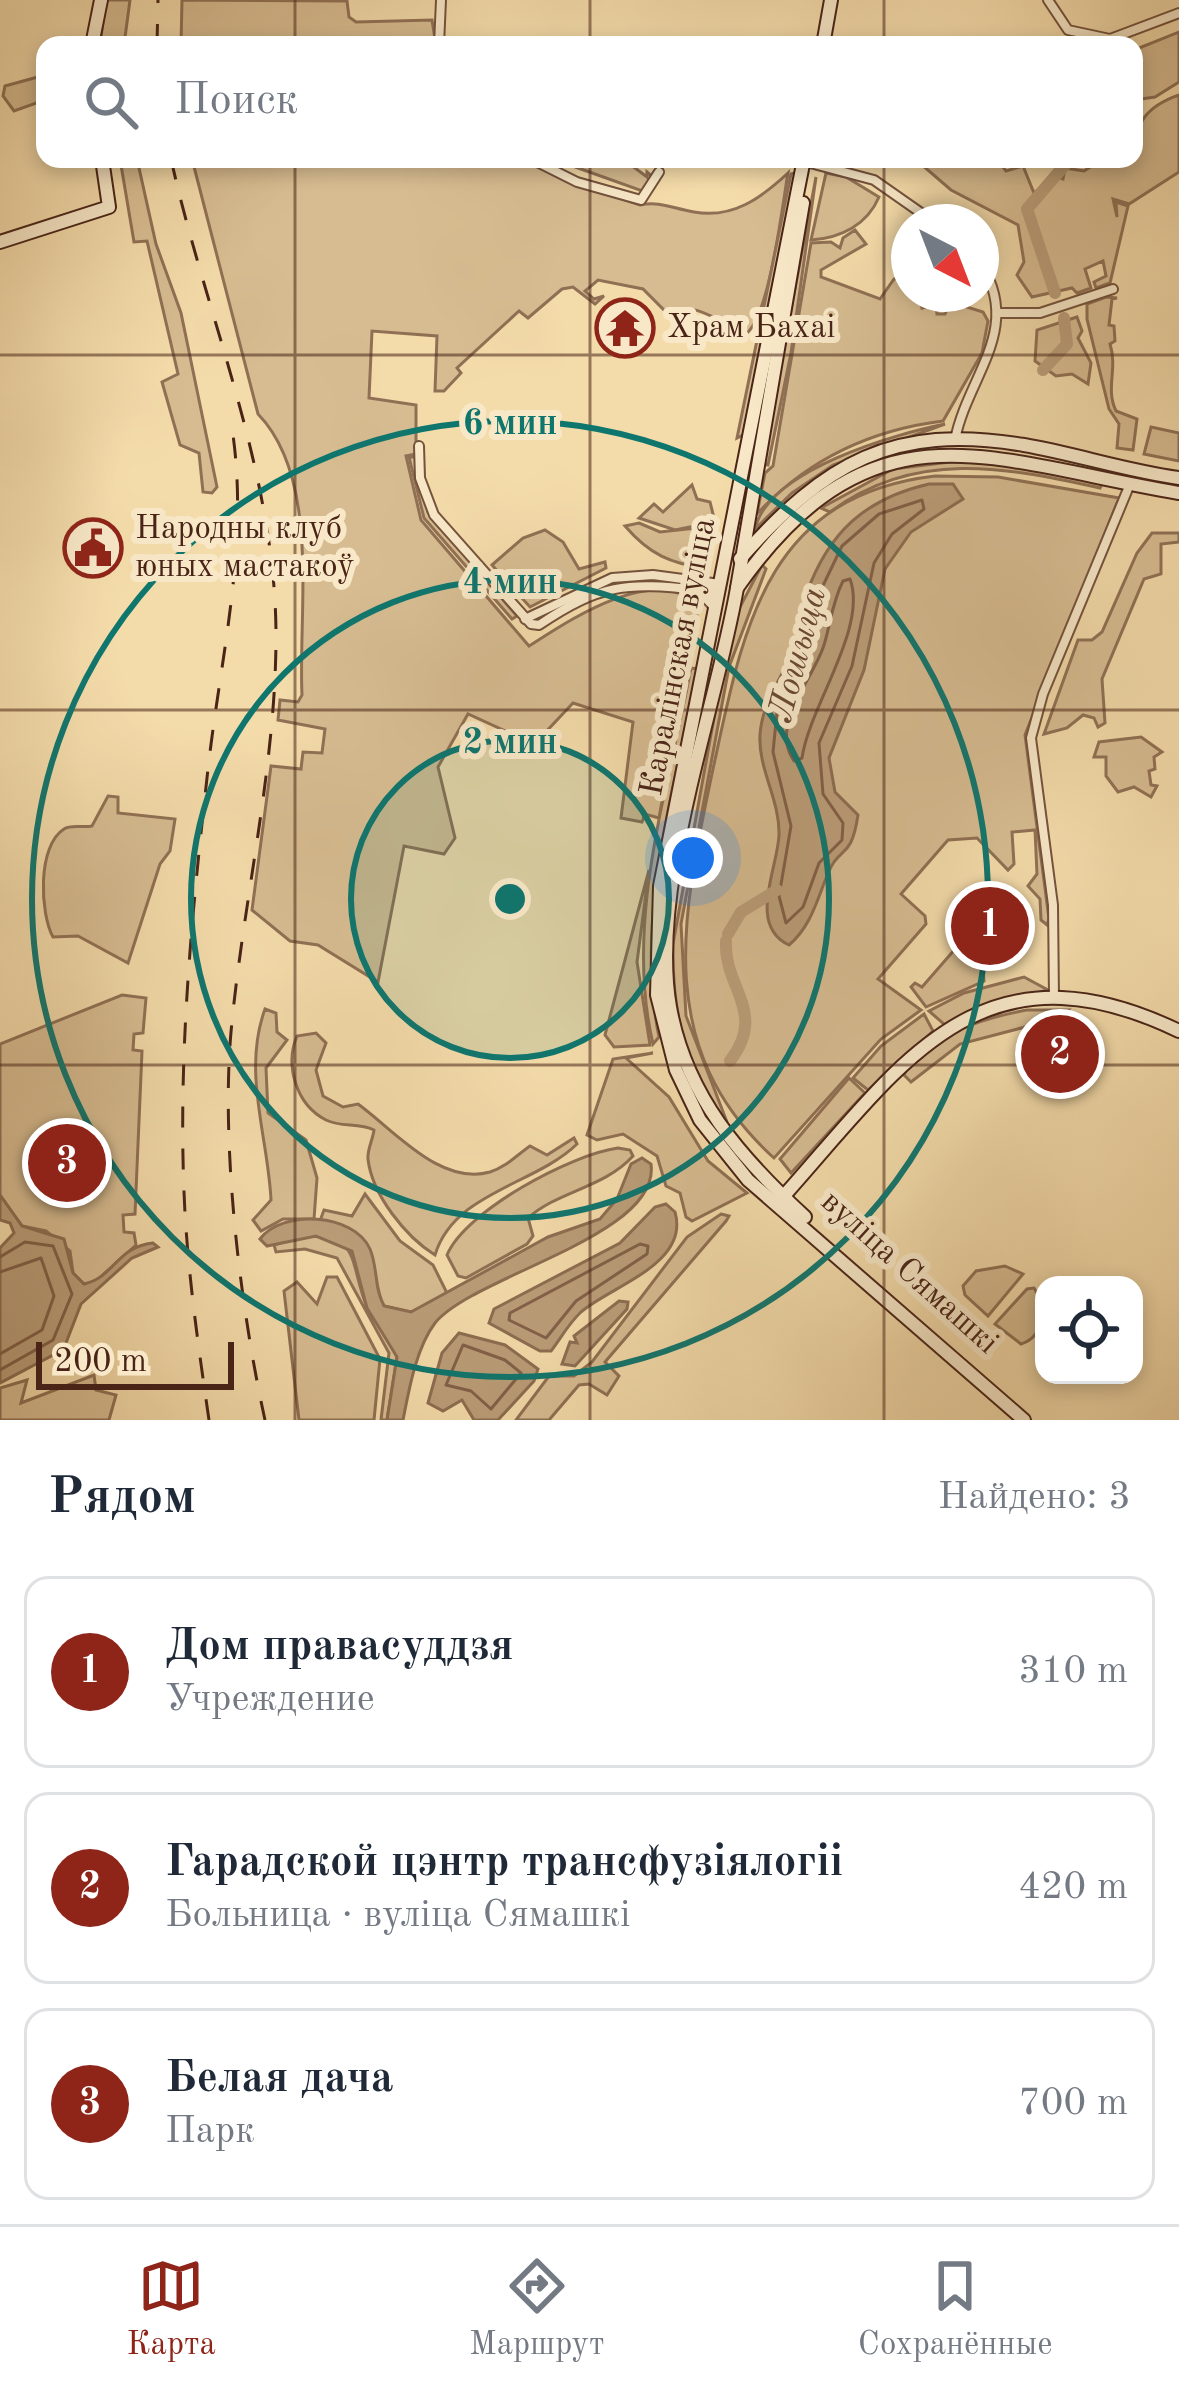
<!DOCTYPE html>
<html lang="ru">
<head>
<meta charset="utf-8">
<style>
	:root { --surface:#fff; --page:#f2f2f3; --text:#1f2937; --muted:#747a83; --line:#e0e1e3; --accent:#8f2418 }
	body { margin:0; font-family:"Old Standard TT",serif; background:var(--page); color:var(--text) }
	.controls { position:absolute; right:36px; bottom:36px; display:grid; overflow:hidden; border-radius:24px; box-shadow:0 6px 18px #0003 }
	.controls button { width:108px; height:108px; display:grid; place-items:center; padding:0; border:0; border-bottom:3px solid var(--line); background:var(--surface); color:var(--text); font:60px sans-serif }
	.compass { position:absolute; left:891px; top:204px; width:108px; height:108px; border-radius:50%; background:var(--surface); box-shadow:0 6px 18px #0003; rotate:138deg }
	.scale { position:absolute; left:36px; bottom:30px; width:198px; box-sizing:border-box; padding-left:12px; border:6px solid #492417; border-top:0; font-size:33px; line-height:42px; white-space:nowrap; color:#492417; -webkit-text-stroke:9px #f8e8c8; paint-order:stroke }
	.you { position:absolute; left:693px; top:858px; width:42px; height:42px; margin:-30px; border:9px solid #fff; border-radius:50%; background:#1a73e8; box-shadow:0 0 0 18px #1a73e833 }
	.badge { display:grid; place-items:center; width:78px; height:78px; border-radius:50%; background:var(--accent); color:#fff; font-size:39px; font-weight:700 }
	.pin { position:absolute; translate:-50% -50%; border:6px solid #fff; box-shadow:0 3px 12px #0006 }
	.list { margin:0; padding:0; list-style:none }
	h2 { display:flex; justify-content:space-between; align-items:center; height:156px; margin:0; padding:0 48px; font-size:51px }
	h2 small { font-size:39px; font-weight:400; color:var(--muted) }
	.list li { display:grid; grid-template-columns:78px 1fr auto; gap:36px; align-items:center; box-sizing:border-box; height:192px; margin:0 24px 24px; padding:0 24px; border:3px solid var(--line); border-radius:24px }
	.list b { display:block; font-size:45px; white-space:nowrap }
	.list p { margin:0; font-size:39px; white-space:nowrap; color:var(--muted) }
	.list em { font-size:39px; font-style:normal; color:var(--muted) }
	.icon { flex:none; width:66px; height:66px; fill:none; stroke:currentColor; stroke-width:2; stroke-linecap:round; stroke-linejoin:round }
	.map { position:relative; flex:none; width:1179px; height:1420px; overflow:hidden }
	.search { position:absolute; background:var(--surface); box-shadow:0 6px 18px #0003; left:36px; right:36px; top:36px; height:132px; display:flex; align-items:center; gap:30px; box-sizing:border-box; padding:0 42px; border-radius:24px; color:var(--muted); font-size:45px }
	.sheet { height:804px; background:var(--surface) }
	nav { display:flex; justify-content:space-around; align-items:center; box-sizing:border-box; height:168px; border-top:3px solid var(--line); background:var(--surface); font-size:33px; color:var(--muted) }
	nav a { display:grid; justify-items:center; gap:6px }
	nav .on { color:var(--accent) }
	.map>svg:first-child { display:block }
	.green { fill:#d7bc91; stroke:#907054; stroke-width:3 }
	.water { fill:#ba9d78; stroke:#8d6d51; stroke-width:3 }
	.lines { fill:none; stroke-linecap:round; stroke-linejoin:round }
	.shore { stroke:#826048; stroke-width:3 }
	.river { stroke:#ba9d78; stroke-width:12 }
	.street-casing { stroke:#74523c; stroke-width:12 }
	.secondary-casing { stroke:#492417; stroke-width:16 }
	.street { stroke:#f8e8c8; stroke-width:8 }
	.secondary { stroke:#f8e8c8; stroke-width:12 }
	.rail { stroke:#492417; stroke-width:3; stroke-dasharray:21 21; stroke-linecap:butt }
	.grid { fill:none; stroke:#492417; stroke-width:3; stroke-opacity:0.55 }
	.ring { fill:none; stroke:#0f766e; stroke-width:6 }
	.labels { text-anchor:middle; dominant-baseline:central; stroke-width:12; stroke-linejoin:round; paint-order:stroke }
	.poi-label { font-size:33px; fill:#492417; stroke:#f8e8c8; text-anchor:start }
	.street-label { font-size:33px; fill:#492417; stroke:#f8e8c8 }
	.water-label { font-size:36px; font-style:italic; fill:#6b4834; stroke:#f8e8c8 }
	.centre { fill:#0f766e; stroke:#f8e8c8; stroke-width:6 }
	.ring-label { font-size:36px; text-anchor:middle; font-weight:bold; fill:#0f766e; stroke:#f8e8c8; stroke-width:12; stroke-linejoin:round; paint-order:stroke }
</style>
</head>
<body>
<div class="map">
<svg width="1179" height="1420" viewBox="0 0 1179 1420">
	<rect width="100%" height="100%" fill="#f4dbaa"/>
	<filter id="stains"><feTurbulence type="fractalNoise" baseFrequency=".00167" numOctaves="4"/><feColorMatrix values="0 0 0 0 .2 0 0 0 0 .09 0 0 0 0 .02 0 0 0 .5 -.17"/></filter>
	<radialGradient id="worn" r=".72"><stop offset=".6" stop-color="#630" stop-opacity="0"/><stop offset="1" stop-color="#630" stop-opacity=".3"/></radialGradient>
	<g class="green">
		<path d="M106,0H130L124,45H100Z"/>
		<path d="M182,0L347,1L349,17L356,22L432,20L436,45H181Z"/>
		<path d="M1179,32V82L1155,97L1134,100V50Z"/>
		<path d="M45,75V100L14,111L3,96L5,86Z"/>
		<path d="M1179,95V172L1129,204L1113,199L1117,217L1116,202L1128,206L1110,283L1096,288L1094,282L1106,276L1103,261L1085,269L1091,288L1077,293L1072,288L1032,297L1017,275L1024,262L1018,225L951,190L915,159L983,165L997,159L1006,171L1023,166L1034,193L1055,176L1063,179L1065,168L1084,171L1103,159H1134C1134,124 1145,107 1179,95Z"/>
		<path d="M120,159H137L156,244L181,313L217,487L212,493L203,492L199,453L180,445L162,382L178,374L147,241L134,242Z"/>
		<path d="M192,159H524L565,180L640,205C660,201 671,208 694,212C733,219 761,198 788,173C782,207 770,315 746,334C723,324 692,298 667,313L643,289L598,280L585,291L594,299L604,296L595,304L573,287L562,289L528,318L519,311L457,368L461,373L444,391H435L437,336L372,331L369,398L416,405V454L406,456L421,520L529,646C570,620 651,564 699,604L659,818L645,814L642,822L621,818L633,722L573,703L541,737L523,739L468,714L438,767L455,838L444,854L404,846L378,982L318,945L290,941L252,910L271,766L301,769L303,752L322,753L325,729L278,720L280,700L298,702L302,695C298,611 321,479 258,414Z"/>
		<path d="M553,159H623L647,177V172L653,177L645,192Z"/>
		<path d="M798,172L743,435L737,438L791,174Z"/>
		<path d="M826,173L846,177L879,197C867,225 841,238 811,240Z"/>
		<path d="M816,177L791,353L768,465L762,464Z"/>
		<path d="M855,230L866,244L821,270V277L880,299L894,279L909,275V294L925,296L920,297L922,308L936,304L937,314H945L951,302L983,312L988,321L982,353L943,421C870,430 807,460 757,514L765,473L773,466L811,243L831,242L840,248L843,238Z"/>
		<path d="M1106,297L1117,298L1112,299L1109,325L1114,326L1115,341L1110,344C1118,369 1105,388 1116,411L1137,419L1133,450L1117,448L1119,424L1109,409L1087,319V304Z"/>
		<path d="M1077,317L1082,331L1078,338L1091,363L1088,384L1072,374L1056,376L1035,361L1037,330Z"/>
		<path d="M945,424L833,465L792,493L755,529C768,470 895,434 945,424Z"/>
		<path d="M1151,427L1179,433V461L1144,454Z"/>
		<path d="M409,457H415L428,512L517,616L512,619L424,518Z"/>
		<path d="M983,458L1103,482L1100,488C1005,467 915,449 830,512L821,508L893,469Z"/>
		<path d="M935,476L998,477L1119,498L1025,735L1049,919L1047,925L1041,920L1040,899L1028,886L1037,874L1035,830L1012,832L1014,864L1008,870L977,838L948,840L901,894L925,916L926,924L878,979L921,1010L881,1039L774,1158C651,1047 683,912 713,769C743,631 764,496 935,476Z"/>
		<path d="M692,485L697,499L710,502L715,522L675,530L639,518L654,504L663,512Z"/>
		<path d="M639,523L660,532L715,526L707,569C670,563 650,555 625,526Z"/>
		<path d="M545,530L563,542L579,569L605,562L606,568L530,607L492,565L523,538Z"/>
		<path d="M1152,533H1179V542L1161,544V574L1144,579L1102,679L1105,723L1098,727L1094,718L1083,715L1067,728L1044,734L1078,640H1092L1102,632L1137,553Z"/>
		<path d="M762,565L766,569L729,667L681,924L686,1016L727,1122C683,1081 672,1001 673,944L726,652L740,607Z"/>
		<path d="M691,668L698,669C675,789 634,916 659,1037L653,1044C624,921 668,790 691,668Z"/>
		<path d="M1141,737L1162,752L1154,757L1155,769L1149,771L1151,785L1157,786L1151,797L1134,787L1118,792L1106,776V757H1094L1099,742Z"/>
		<path d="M108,796L118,797V813L175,819L170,851L160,864L128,963L78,936L53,937C40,913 37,846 64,829C71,824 83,828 92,826Z"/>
		<path d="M649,870L637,962L650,1045L614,1047L605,1035Z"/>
		<path d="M962,941L982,958L984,981L926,1007L911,987L915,983L922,987Z"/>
		<path d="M1024,977L1048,990L988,1005L945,1025L929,1011L964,993Z"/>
		<path d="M122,995L146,998L143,1033L134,1034L133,1050L142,1051L135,1214L123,1215L124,1232L134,1233L136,1245L96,1281L84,1284L73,1273L70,1251L46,1231L22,1226L0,1195V1044Z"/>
		<path d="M265,1009L276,1013L277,1032L287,1040L266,1068L268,1113L306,1140L317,1178L314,1219H283L261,1231L253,1220L271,1200C268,1136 242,1072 265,1009Z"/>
		<path d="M1027,1010H1067L1052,1020L960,1044L911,1082L904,1075C921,1036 988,1017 1027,1010Z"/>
		<path d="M924,1014L933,1031L868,1090L853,1078L881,1046Z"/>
		<path d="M316,1033L326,1043L316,1070L323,1096L343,1107L358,1104C394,1130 440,1186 490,1172C506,1167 517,1155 530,1146L547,1155L574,1138L577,1144C535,1185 454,1192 435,1255C406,1237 372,1195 368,1159C367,1150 373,1139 374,1130C358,1122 342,1128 326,1120C295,1104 285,1064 297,1036Z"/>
		<path d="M653,1053L626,1058L669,1097L708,1161L747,1193L692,1221L686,1217L680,1193L666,1186L657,1156L623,1134L597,1140L587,1135L613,1059Z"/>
		<path d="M849,1078L865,1093L791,1173L780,1159Z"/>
		<path d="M618,1148L630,1150L633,1156C604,1188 558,1191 528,1218L533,1236L527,1244L466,1278L458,1276L447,1255C465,1211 572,1154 618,1148Z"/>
		<path d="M365,1194L400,1241L433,1265L448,1295L411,1312L384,1306C359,1261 388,1235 320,1221L324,1210L352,1216Z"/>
		<path d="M721,1214L729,1216L726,1221L605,1362L619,1376L607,1395L589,1384L579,1385L549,1420H516L549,1376H574L592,1362L687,1237Z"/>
		<path d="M296,1237C363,1231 348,1261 367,1307C375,1325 390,1338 397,1357L387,1420H381L389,1353L337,1258L305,1249L276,1252L274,1245Z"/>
		<path d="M1005,1266L1023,1274L988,1316L965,1295L963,1286L976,1271Z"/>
		<path d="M327,1277H337L380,1359L374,1420H299L284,1291L297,1282L317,1304Z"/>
		<path d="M1034,1288C1047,1307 1044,1337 1021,1344L995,1324L1027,1289Z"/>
		<path d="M94,1375L96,1390L116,1395L109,1420H0V1388L27,1380L21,1403Z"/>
	</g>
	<g class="water">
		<path d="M929,484H953L963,499L911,532L885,569L864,670L829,758L835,792L858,815C851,861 840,845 829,871C817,899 812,925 789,945C747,925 778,868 779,835C780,800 758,769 760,735C762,700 786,673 797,641C802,626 800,610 806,595C828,533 864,499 929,484Z"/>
		<path d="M642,1158L651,1164C661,1236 474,1275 435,1323C416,1348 409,1390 403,1420H387L397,1357L367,1308L352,1251L316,1236L267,1246L260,1239C282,1209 354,1213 370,1249C378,1268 374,1288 384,1306L411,1312L548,1237L600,1219L617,1199L631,1164Z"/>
		<path d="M0,1195L22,1226L64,1239L73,1273L84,1284C115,1277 116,1247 153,1243L158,1247L132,1258L81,1304L66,1343L55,1354L0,1383V1248L14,1233L10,1223L0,1220Z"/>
		<path d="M666,1204L675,1212C690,1264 611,1286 581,1312C569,1323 561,1338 551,1351H540L489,1323L494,1309L620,1243L655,1207Z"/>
		<path d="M619,1301L628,1302L627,1309L575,1366L562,1364L570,1342L577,1343L574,1336Z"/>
		<path d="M459,1333L505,1345L538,1369L534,1381L498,1420H474L462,1400L443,1411L428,1403L442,1353Z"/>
	</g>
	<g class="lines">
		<g class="shore">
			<path d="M922,500L924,509L892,534L874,563L852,666L819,743L823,794L843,823L842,840L819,863L803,907L786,923L779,896L791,826L773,752L777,712L805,652L818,596L842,546L879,514Z"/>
			<path d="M850,579C868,628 809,707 802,758L794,761C769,725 813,680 824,645C831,622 832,603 843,581Z"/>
			<path d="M640,1244L648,1246L647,1254L576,1301L546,1338L509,1320L510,1313Z"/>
			<path d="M0,1257L25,1242L53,1246L72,1294L53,1340L0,1370"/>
			<path d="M0,1272L41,1258L54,1296L42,1330L0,1354"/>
			<path d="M463,1345L505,1360L521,1373L491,1409L471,1391L446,1385Z"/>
		</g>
		<g class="river">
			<path d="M1055,293L1027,209L1070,159"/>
			<path d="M1043,370L1067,344L1064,318"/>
			<path d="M728,934L741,912L777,890"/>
			<path d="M726,941C723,987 768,1012 730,1061"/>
		</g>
		<defs>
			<g id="street">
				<path d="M1048,0L1068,30L1110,39L1179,13"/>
				<path d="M439,45L441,0"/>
				<path d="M531,159L577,182L641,200L659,172"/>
				<path d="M810,163L874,180L934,222"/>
				<path d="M997,313H1040L1113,289"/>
				<path d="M955,440C967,377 1023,330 981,264"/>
				<path d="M419,446L420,478L434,515L531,624L539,625C600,584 626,582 698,590L712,605"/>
				<path d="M525,619L612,578L653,575L720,584"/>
				<path d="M1054,998L1053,905L1031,738L1043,694L1130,484"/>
			</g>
			<g id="secondary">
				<path d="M92,45L101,0"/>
				<path d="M823,45L831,0"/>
				<path d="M804,159L660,886L657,995L676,1070L700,1120L748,1180L1024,1420"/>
				<path d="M803,203C780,331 760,460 737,588C716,710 649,887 670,1007C686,1096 740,1157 805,1217"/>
				<path d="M0,242L109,207L102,159"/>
				<path d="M740,559C825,463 892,423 1024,445C1076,454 1127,471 1179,478"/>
				<path d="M737,588C872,396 986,460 1179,493"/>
				<path d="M782,1198C901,1065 979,935 1179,1031"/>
			</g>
		</defs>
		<use href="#street" class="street-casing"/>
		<use href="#secondary" class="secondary-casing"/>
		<use href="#street" class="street"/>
		<use href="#secondary" class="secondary"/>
		<g class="rail">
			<path d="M157,45L158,0"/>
			<path d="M171,159C206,317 276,472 276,636C276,768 243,901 231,1032C221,1147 240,1307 265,1420"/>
			<path d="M209,1420C199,1351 189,1282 185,1213C177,1068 191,921 207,778C219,663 249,551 233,435"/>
		</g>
	</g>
	<path class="grid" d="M295,0V45M590,0V45M884,0V45M295,159V1420M590,159V1420M884,159V1420M0,355H1179M0,710H1179M0,1065H1179"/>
	<circle cx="510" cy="899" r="159" fill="#0f766e" fill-opacity=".12"/>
	<g class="ring">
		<circle cx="510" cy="899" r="159"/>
		<circle cx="510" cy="899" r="319"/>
		<circle cx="510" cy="899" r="478"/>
	</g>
	<defs>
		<symbol id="temple-ring" viewBox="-11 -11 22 22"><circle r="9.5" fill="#f8e8c8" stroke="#8f2418" stroke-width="1.5"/><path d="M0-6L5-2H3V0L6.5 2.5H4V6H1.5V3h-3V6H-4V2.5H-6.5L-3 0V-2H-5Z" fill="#8f2418"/></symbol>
		<symbol id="civic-ring" viewBox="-11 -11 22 22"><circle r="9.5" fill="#f8e8c8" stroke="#8f2418" stroke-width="1.5"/><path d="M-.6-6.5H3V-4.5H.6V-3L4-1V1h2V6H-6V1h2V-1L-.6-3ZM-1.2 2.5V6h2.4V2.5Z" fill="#8f2418"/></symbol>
	</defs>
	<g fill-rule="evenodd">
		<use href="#temple-ring" x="592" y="295" width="66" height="66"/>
		<use href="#civic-ring" x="60" y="515" width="66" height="66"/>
	</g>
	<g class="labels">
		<g class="poi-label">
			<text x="667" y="328">Храм Бахаі</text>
			<text x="135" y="529">Народны клуб<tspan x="135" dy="38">юных мастакоў</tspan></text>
		</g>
		<g class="street-label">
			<text transform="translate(679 657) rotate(-79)">Каралінская вуліца</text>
			<text transform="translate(909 1273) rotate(42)">вуліца Сямашкі</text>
		</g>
		<g class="water-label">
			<text transform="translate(799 655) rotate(-75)">Лошыца</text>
		</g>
	</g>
	<circle cx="510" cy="899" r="18" class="centre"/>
	<g class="ring-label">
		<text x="510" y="434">6 мин</text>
		<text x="510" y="593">4 мин</text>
		<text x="510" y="753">2 мин</text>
	</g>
	<rect width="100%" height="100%" filter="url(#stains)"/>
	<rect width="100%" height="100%" fill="url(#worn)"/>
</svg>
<div class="controls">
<button><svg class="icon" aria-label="locate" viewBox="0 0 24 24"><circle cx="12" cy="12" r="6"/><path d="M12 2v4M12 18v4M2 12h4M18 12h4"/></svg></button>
</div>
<svg class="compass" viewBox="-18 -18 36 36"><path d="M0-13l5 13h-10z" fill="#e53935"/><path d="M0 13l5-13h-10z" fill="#747a83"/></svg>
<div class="scale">200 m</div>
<div class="you"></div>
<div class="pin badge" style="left:990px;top:926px">1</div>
<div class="pin badge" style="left:1060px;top:1054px">2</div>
<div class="pin badge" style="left:67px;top:1163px">3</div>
<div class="search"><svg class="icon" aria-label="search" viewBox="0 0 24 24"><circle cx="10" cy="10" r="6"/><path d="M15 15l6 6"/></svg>Поиск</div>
</div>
<section class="sheet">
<h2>Рядом<small>Найдено: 3</small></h2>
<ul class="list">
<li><span class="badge">1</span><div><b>Дом правасуддзя</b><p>Учреждение</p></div><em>310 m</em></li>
<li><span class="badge">2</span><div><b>Гарадской цэнтр трансфузіялогіі</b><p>Больница · вуліца Сямашкі</p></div><em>420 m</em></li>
<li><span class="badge">3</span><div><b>Белая дача</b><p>Парк</p></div><em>700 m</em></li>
</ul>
</section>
<nav>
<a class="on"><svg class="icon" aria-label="map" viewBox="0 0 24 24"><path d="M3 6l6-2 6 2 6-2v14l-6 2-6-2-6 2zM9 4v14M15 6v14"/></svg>Карта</a>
<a><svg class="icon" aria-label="directions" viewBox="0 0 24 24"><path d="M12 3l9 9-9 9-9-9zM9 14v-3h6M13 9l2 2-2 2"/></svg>Маршрут</a>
<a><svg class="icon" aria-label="saved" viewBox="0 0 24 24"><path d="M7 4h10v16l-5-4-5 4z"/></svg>Сохранённые</a>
</nav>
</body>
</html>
